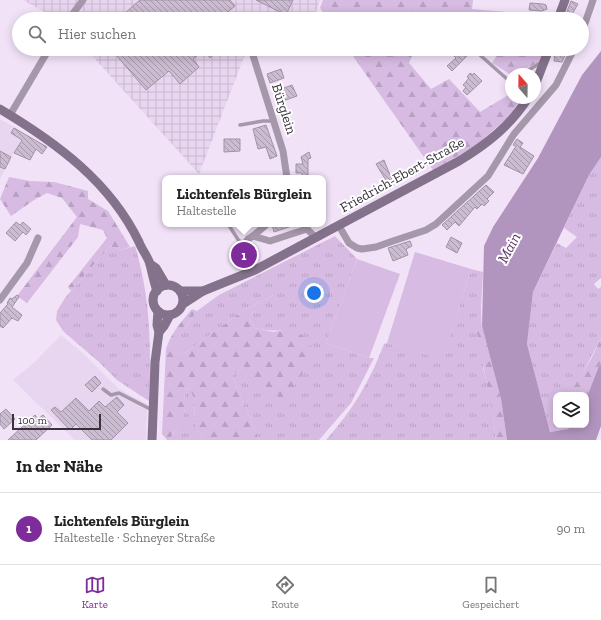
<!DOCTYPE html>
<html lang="de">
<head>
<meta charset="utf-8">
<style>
	:root { --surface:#fff; --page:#f6f6f6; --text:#222; --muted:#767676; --line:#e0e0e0; --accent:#7e2b9b }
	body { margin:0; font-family:"Zilla Slab",serif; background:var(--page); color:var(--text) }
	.controls { position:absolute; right:12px; bottom:12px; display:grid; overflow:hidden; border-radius:8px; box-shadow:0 2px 10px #0003 }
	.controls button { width:36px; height:36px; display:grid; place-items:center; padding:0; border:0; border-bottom:1px solid var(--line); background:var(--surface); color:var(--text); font:20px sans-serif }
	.compass { position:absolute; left:505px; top:68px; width:36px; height:36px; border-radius:50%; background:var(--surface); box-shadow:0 2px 10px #0003; rotate:340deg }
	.scale { position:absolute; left:12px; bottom:10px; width:89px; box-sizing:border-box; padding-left:4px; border:2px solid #38323b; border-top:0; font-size:11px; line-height:14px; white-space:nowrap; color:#38323b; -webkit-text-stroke:3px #fff; paint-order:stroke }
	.you { position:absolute; left:314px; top:293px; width:14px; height:14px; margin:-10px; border:3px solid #fff; border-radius:50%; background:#1a73e8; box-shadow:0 0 0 6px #1a73e833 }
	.badge { display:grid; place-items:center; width:26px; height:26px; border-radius:50%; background:var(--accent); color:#fff; font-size:13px; font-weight:700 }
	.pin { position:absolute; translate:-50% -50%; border:2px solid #fff; box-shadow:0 1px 4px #0006 }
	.popup { position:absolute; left:162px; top:175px; width:164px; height:52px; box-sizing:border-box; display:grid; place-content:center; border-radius:8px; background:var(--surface); filter:drop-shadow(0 1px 3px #0005); font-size:13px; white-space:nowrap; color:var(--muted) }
	.popup b { font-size:15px; color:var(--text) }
	.popup::after { content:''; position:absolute; left:50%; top:100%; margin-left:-8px; border:8px solid transparent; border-top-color:var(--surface) }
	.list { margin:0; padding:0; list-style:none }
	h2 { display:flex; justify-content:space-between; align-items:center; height:52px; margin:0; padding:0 16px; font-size:17px }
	h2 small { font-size:13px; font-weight:400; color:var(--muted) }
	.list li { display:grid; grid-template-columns:26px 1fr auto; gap:12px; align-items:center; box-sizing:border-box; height:72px; padding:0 16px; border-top:1px solid var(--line) }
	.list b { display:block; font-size:15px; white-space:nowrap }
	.list p { margin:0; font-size:13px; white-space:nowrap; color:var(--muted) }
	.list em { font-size:13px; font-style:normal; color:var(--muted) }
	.icon { flex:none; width:22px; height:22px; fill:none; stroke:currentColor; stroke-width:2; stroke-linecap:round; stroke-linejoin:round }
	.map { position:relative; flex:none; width:601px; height:440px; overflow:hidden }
	.search { position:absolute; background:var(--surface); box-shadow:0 2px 10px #0003; left:12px; right:12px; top:12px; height:44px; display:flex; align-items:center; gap:10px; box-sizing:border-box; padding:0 14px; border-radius:22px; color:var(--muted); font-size:15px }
	.sheet { height:124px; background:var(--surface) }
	nav { display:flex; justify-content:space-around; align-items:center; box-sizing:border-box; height:56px; border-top:1px solid var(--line); background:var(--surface); font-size:11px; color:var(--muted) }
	nav a { display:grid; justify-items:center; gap:2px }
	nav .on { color:var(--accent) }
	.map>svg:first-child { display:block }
	.built { fill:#e8d5f0 }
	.industrial { fill:url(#industrial-grid) }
	.grass { fill:url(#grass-tufts) }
	.forest { fill:url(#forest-firs) }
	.pitch { fill:#d7bbe2 }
	.water { fill:#b295be }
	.building { fill:url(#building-back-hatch); stroke:#a193a7 }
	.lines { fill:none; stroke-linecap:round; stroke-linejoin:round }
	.lane { stroke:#a598aa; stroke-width:3.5 }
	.street { stroke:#a598aa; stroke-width:7 }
	.secondary { stroke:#84718b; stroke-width:9 }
	.labels { text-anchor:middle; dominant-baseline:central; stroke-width:4; stroke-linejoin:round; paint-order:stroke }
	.street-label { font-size:14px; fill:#38323b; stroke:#fff }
	.water-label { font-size:15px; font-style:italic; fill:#5c356a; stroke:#fff }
</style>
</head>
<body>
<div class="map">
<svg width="601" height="440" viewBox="0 0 601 440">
	<defs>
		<pattern id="industrial-grid" width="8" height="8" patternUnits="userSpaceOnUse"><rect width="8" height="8" fill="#e8d5f0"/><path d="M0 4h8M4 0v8" fill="none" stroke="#c8b7cf"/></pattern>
		<pattern id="grass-tufts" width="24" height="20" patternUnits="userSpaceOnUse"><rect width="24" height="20" fill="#d7bbe2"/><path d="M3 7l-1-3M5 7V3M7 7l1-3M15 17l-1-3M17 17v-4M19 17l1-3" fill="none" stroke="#b9a1c3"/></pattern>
		<pattern id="forest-firs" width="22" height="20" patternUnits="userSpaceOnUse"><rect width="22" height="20" fill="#d7bbe2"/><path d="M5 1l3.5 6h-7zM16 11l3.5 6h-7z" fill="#b9a1c3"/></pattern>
		<pattern id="building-back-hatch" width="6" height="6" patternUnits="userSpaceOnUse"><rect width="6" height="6" fill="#cbbcd1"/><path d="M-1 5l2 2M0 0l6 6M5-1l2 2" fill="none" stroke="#a699ab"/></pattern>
	</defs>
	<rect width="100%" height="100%" fill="#f1e2f8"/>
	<g class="built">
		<path d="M0,119L24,133L0,179Z"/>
		<path d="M61,335L86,356L119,389L147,404L146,440H75L13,380L36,361Z"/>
	</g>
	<g class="industrial">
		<path d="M23,0H320L314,19H57Z"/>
		<path d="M86,49H303L301,52H246L199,174Z"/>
	</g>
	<g class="grass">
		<path d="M601,157V278L594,284L598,289L601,287V338L572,393L575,395H556V425H571L568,429L550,432L527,344L533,292L557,243L566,248L577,237L564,228L589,175Z"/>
		<path d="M335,236L357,259L326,343L369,358H374L351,403L319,440H259L232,375L243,368L289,330C277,331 267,331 255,328L249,318L252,313L274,295L243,311L182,355L177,354L175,346L181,333L197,311L219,295Z"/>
		<path d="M110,246L121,250L135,246C151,299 151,346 149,401L117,380L100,363L63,331L56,320L57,311L65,298Z"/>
		<path d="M471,269L483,272L481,307L483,367L491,400L496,440H326C352,411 370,381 384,344L387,343L443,359Z"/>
		<path d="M189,387L195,400L194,423L203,440H170C173,432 177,428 181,421C187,412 185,400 184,390Z"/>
	</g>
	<g class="forest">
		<path d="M323,0H473L472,9L554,16L553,19H436L429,15L427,19H327L320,8Z"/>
		<path d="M348,49H415L409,63L431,89L449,79L480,112L510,94L511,82V98H522L507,118L477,145L433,170Z"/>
		<path d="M496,49H544L540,62L511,75L492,63L499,52Z"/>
		<path d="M9,177L30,181L54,182L88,191V199L108,211L130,247L121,250L110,246L71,291L68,287L107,238L103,230L80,224L78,237L27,303L17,296L77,217L62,198L47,193L34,200L11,216L0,199Z"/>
		<path d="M276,294L252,313L249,318L255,328L273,332L295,328L311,346L312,357L285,402L243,368L232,375L259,440H203L194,423L195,401L189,387L184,390C185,400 187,412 181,421C177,428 173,432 170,440H167L162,434L166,349C171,333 181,322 192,309L197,311C188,324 174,338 177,354L182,355L243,311Z"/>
		<path d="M482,326L501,399L507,440H496C492,403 483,368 477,332Z"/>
		<path d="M601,338V365L599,366L586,399V395H575L571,392L592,357Z"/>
	</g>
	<g class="pitch">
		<path d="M415,252L471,269L443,360L387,343Z"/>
		<path d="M357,259L400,274L369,358L326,343Z"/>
	</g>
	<path class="water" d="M601,51V157L589,175L533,292L527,344L550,432L568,429L571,425H586V399L599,366L601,365V426L596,440H507L501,399L482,326L484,246L493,227L538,158L582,75Z"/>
	<g class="building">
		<path d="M140,0H230L235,6L219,19H128L124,14Z"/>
		<path d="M256,0H293L286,15Z"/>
		<path d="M571,1L578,4L571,16L566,14Z"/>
		<path d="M530,3L543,4L546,5L547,9L542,11L529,10Z"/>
		<path d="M111,49H220L210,58L204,50L193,59L199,67L180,84L169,71L146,90Z"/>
		<path d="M447,49H460L467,56L452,71L447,66L456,58Z"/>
		<path d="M555,49H568L562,62L554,61Z"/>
		<path d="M281,69L284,78L270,83L267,74Z"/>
		<path d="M470,73L473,75L474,73L482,81L467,95L463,91L466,87L463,85L469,78L467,77Z"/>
		<path d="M292,85L297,96L280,102L276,91Z"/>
		<path d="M266,125L277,156L270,159L266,147L258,149L253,129Z"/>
		<path d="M14,128L47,147L42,154L36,149L30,160L14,153L22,140L11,133Z"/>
		<path d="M224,139H240V151L224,152Z"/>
		<path d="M517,139L523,143L520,147L534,156L523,174L504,165L516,146L513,145Z"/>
		<path d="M0,151L11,157L5,169L0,167Z"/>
		<path d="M309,152L311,158L308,159V177H302V173H296V164H303L301,157Z"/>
		<path d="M384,160L394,185L390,187L376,164Z"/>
		<path d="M486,185L494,192L487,199L489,201L484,206L482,204L477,209L475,207L459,226L455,222L447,230L442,225Z"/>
		<path d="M16,222L20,225L23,222L31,229L26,235L23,232L15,241L6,233Z"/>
		<path d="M272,224H294V225L274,232Z"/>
		<path d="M451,237L462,243L457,253L446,247Z"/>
		<path d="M410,241L412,246L406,249L408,255L393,261L388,248Z"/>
		<path d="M17,295L19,297L12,307L22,315L18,321L12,318L3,328L0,326V313L8,304L7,303L10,298L12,299Z"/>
		<path d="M95,376L101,383L92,392L85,385Z"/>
		<path d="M117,397L124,405L117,412L128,423L111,440H92L76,424L70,430L51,410L55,407L61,412L76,398L89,411L99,401L105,407Z"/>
		<path d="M6,409L15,419L4,429L0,424V414Z"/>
		<path d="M35,415L38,419L43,415L52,425L36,440H8Z"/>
	</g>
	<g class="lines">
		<g class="lane">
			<path d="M480,55L507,79L511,78"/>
			<path d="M522,74L542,62"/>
			<path d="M240,125L263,121H274"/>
			<path d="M228,224L239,241L245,243"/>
			<path d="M103,389L111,395L119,393L152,410"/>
		</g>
		<g class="street">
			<path d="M69,19L83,0"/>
			<path d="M582,32L593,0"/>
			<path d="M251,49L283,151L287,178"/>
			<path d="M10,115L49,49"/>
			<path d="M339,226L349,243L357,248L362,249L376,247L393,241L426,230L436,224L488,176L514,134L556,85L574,49"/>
			<path d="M253,236L267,224"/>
			<path d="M255,270L245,244L248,239L253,236L270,241L307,229L315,237"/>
			<path d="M0,300L27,263L38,238"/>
		</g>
		<g class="secondary">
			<path d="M558,19L565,0"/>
			<path d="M535,85L549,49"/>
			<path d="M0,109C57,143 110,182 139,242C142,250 148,257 150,264C152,273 154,282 157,291"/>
			<path d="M150,264L156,268L166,285"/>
			<circle cx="168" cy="300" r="15"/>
			<path d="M180,291H203"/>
			<path d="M183,304L203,291L255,270L459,161C487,144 510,126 528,98"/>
			<path d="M159,332L164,326L170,315"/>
			<path d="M152,440L155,362L159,332L157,325L158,311"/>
		</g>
	</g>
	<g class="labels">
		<g class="street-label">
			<text transform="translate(284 109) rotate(72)">Bürglein</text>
			<text transform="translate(402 175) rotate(-29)">Friedrich-Ebert-Straße</text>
		</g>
		<g class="water-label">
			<text transform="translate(509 248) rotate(-62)">Main</text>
		</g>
	</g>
</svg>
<div class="controls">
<button><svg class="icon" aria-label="layers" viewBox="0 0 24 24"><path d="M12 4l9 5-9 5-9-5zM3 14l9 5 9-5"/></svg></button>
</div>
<svg class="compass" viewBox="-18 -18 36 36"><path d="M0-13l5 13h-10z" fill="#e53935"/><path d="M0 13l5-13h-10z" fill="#767676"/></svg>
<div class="scale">100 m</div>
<div class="you"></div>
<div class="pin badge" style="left:244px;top:255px">1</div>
<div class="popup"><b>Lichtenfels Bürglein</b>Haltestelle</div>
<div class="search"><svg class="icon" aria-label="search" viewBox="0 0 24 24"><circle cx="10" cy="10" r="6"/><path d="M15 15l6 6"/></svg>Hier suchen</div>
</div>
<section class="sheet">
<h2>In der Nähe<small></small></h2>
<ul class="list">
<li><span class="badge">1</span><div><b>Lichtenfels Bürglein</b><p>Haltestelle · Schneyer Straße</p></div><em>90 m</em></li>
</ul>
</section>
<nav>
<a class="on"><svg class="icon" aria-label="map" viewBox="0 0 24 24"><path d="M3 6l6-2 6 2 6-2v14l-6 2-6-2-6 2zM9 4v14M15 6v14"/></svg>Karte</a>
<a><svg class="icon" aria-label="directions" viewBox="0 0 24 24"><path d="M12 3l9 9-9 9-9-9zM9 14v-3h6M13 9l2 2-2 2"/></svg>Route</a>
<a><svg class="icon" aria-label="saved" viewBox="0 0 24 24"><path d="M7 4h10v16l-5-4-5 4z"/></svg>Gespeichert</a>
</nav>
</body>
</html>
